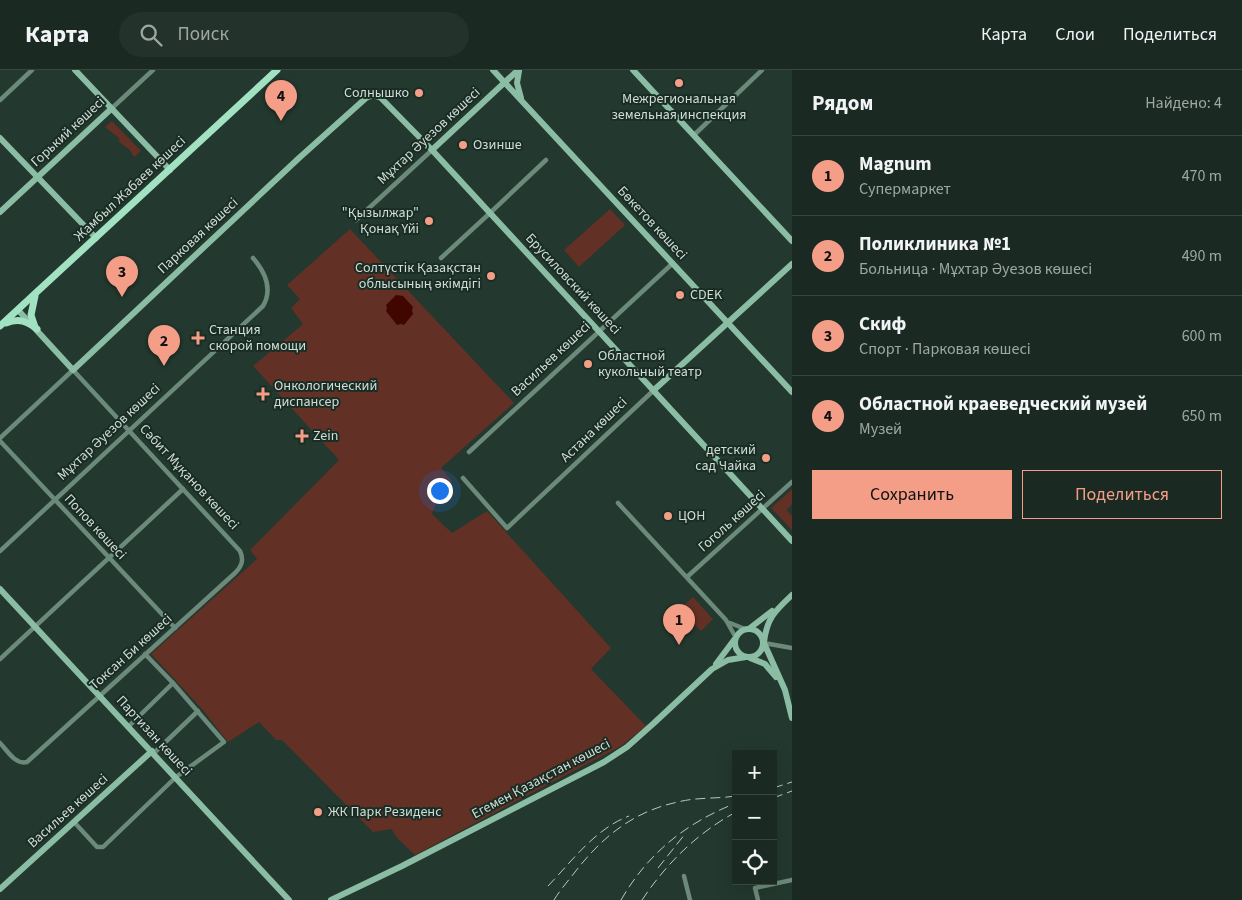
<!DOCTYPE html>
<html lang="ru">
<head>
<meta charset="utf-8">
<style>
	:root { --surface:#1a2a22; --page:#23322a; --text:#f1f3f6; --muted:#9fa7a5; --line:#384640; --accent:#f49e87 }
	body { margin:0; font-family:"Source Sans 3",sans-serif; background:var(--page); color:var(--text) }
	.controls { position:absolute; right:15px; bottom:15px; display:grid; overflow:hidden; border-radius:0px; box-shadow:0 5px 20px #0002 }
	.controls button { width:45px; height:45px; display:grid; place-items:center; padding:0; border:0; border-bottom:1px solid var(--line); background:var(--surface); color:var(--text); font:25px sans-serif }
	.you { position:absolute; left:439px; top:420px; width:18px; height:18px; margin:-12px; border:4px solid #fff; border-radius:50%; background:#1a73e8; box-shadow:0 0 0 8px #1a73e833 }
	.badge { display:grid; place-items:center; width:32px; height:32px; border-radius:50%; background:var(--accent); color:#111; font-size:16px; font-weight:700 }
	.pin { position:absolute; translate:-50% -41px; filter:drop-shadow(0 1px 2px #0008) }
	.pin::after { content:''; position:absolute; top:26px; width:18px; height:15px; background:inherit; clip-path:polygon(0 0,100% 0,50% 100%) }
	.list { margin:0; padding:0; list-style:none }
	h2 { display:flex; justify-content:space-between; align-items:center; height:65px; margin:0; padding:0 20px; font-size:21px }
	h2 small { font-size:16px; font-weight:400; color:var(--muted) }
	.list li { display:grid; grid-template-columns:32px 1fr auto; gap:15px; align-items:center; box-sizing:border-box; height:80px; padding:0 20px; border-top:1px solid var(--line) }
	.list b { display:block; font-size:19px; white-space:nowrap }
	.list p { margin:0; font-size:16px; white-space:nowrap; color:var(--muted) }
	.list em { font-size:16px; font-style:normal; color:var(--muted) }
	.actions { display:flex; gap:10px; padding:15px 20px }
	.actions a { flex:1; padding:11px 0; border:1px solid var(--accent); border-radius:0px; text-align:center; font-size:18px; color:var(--accent) }
	.actions .main { background:var(--accent); color:#111 }
	.icon { flex:none; width:28px; height:28px; fill:none; stroke:currentColor; stroke-width:2; stroke-linecap:round; stroke-linejoin:round }
	.map { position:relative; flex:none; width:792px; height:830px; overflow:hidden }
	header { display:flex; align-items:center; gap:30px; box-sizing:border-box; height:70px; padding:0 25px; background:var(--surface); border-bottom:1px solid var(--line) }
	header strong { font-size:24px }
	nav { display:flex; gap:28px; margin-inline-start:auto; font-size:18px }
	.search { width:350px; height:45px; background:var(--page); display:flex; align-items:center; gap:12px; box-sizing:border-box; padding:0 18px; border-radius:28px; color:var(--muted); font-size:19px }
	main { display:flex }
	aside { flex:1; background:var(--surface) }
	.map>svg:first-child { display:block }
	.green { fill:#623024 }
	.water { fill:#410600 }
	.lines { fill:none; stroke-linecap:round; stroke-linejoin:round }
	.street { stroke:#6c8a7b; stroke-width:4.5 }
	.secondary { stroke:#8bbca4; stroke-width:6 }
	.primary { stroke:#a2e2c3; stroke-width:7 }
	.rail { stroke:#bbc8c2; stroke-width:1; stroke-dasharray:10 5; stroke-linecap:butt }
	.poi-dot { fill:#f49e87; stroke:#192d24; stroke-width:2 }
	.labels { text-anchor:middle; dominant-baseline:central; stroke-width:4; stroke-linejoin:round; paint-order:stroke }
	.poi-label { font-size:14px; fill:#d1ddd7; stroke:#192d24; text-anchor:start }
	.street-label { font-size:14px; fill:#d1ddd7; stroke:#192d24 }
</style>
</head>
<body>
<header>
<strong>Карта</strong>
<div class="search"><svg class="icon" aria-label="search" viewBox="0 0 24 24"><circle cx="10" cy="10" r="6"/><path d="M15 15l6 6"/></svg>Поиск</div>
<nav><a>Карта</a><a>Слои</a><a>Поделиться</a></nav>
</header>
<main>
<div class="map">
<svg width="792" height="830" viewBox="0 0 792 830">
	<rect width="100%" height="100%" fill="#23382e"/>
	<g class="green">
		<path d="M112,51L141,81L134,87L130,80L118,71L120,69L105,57Z"/>
		<path d="M610,139L625,155L579,197L564,180Z"/>
		<path d="M350,159L514,333L441,398L452,411L438,428L432,444L452,463L487,441L611,578L591,599L646,656L621,676L415,785L399,770L391,759L373,762L282,670H276L259,652L228,672L202,639L151,584L257,489L250,480L339,390L253,296L303,254L291,238L300,229L287,215Z"/>
		<path d="M792,419V434L787,440L792,446V460L771,438Z"/>
		<path d="M693,527L713,549L701,561L682,542L683,536Z"/>
	</g>
	<path class="water" d="M396,225L403,226L413,237L412,241L413,244L404,255L401,254L397,255L386,241L387,238L386,235Z"/>
	<g class="lines">
		<g class="street">
			<path d="M0,30L32,0"/>
			<path d="M111,39L153,0"/>
			<path d="M694,65L762,0"/>
			<path d="M356,150L432,80"/>
			<path d="M441,188L490,143L546,90"/>
			<path d="M0,368L73,300L240,481C244,490 242,496 235,503L27,692C15,695 7,680 0,673"/>
			<path d="M0,371L175,558"/>
			<path d="M469,382L673,193"/>
			<path d="M463,408L507,458L654,320"/>
			<path d="M618,433L726,550L736,568"/>
			<path d="M0,481L263,236C273,219 265,202 253,188"/>
			<path d="M687,507L792,412"/>
			<path d="M730,553L745,559"/>
			<path d="M764,573L792,578"/>
			<path d="M0,589L183,419"/>
			<path d="M129,656L173,613"/>
			<path d="M154,683L198,641"/>
			<path d="M74,752L97,777H103L176,707L224,672L173,613L145,584"/>
			<path d="M684,806L690,830"/>
			<path d="M758,830L755,818L792,810"/>
		</g>
		<g class="secondary">
			<path d="M75,0L170,100"/>
			<path d="M493,0L792,322"/>
			<path d="M633,0L792,171"/>
			<path d="M519,1L517,13L521,28"/>
			<path d="M0,68L96,168"/>
			<path d="M432,80L518,0"/>
			<path d="M0,142L111,39"/>
			<path d="M18,240L73,300L299,88L366,28C371,25 376,25 381,28L432,80L792,471"/>
			<path d="M654,320L792,194"/>
			<path d="M0,519L289,830"/>
			<path d="M750,558L772,541"/>
			<circle cx="749" cy="573" r="14"/>
			<path d="M764,572C767,548 775,541 792,525"/>
			<path d="M764,573L785,620L792,648"/>
			<path d="M750,588L765,594L776,607"/>
			<path d="M716,594L734,570"/>
			<path d="M0,819L152,681"/>
			<path d="M331,830L402,796L604,692L627,677L654,653L712,599L728,590L746,587"/>
		</g>
		<g class="primary">
			<path d="M35,226L31,245L35,257"/>
			<path d="M6,253C19,248 27,251 37,259"/>
			<path d="M0,256L277,0"/>
		</g>
		<g class="rail">
			<path d="M773,718L792,712"/>
			<path d="M773,728L792,721"/>
			<path d="M658,798L685,764"/>
			<path d="M548,816C573,790 595,759 629,746"/>
			<path d="M554,830C560,820 568,811 575,802C602,767 634,741 678,732C697,727 716,729 736,726"/>
			<path d="M621,830C648,783 686,753 736,733"/>
			<path d="M642,830C666,794 697,763 736,742"/>
		</g>
	</g>
	<g class="poi-dot">
		<circle cx="679" cy="13" r="5"/>
		<circle cx="419" cy="23" r="5"/>
		<circle cx="463" cy="75" r="5"/>
		<circle cx="429" cy="151" r="5"/>
		<circle cx="491" cy="206" r="5"/>
		<circle cx="680" cy="225" r="5"/>
		<path d="M195.5 260.5h5v5h5v5h-5v5h-5v-5h-5v-5h5z"/>
		<circle cx="588" cy="294" r="5"/>
		<path d="M260.5 316.5h5v5h5v5h-5v5h-5v-5h-5v-5h5z"/>
		<path d="M299.5 358.5h5v5h5v5h-5v5h-5v-5h-5v-5h5z"/>
		<circle cx="766" cy="388" r="5"/>
		<circle cx="668" cy="446" r="5"/>
		<circle cx="318" cy="742" r="5"/>
	</g>
	<g class="labels">
		<g class="poi-label">
			<text x="409" y="23" text-anchor="end">Солнышко</text>
			<text x="679" y="29" text-anchor="middle">Межрегиональная<tspan x="679" dy="16">земельная инспекция</tspan></text>
			<text x="473" y="75">Озинше</text>
			<text x="419" y="143" text-anchor="end">"Қызылжар"<tspan x="419" dy="16">Қонақ Үйі</tspan></text>
			<text x="481" y="198" text-anchor="end">Солтүстік Қазақстан<tspan x="481" dy="16">облысының әкімдігі</tspan></text>
			<text x="690" y="225">CDEK</text>
			<text x="209" y="260">Станция<tspan x="209" dy="16">скорой помощи</tspan></text>
			<text x="598" y="286">Областной<tspan x="598" dy="16">кукольный театр</tspan></text>
			<text x="274" y="316">Онкологический<tspan x="274" dy="16">диспансер</tspan></text>
			<text x="313" y="366">Zein</text>
			<text x="756" y="380" text-anchor="end">детский<tspan x="756" dy="16">сад Чайка</tspan></text>
			<text x="678" y="446">ЦОН</text>
			<text x="328" y="742">ЖК Парк Резиденс</text>
		</g>
		<g class="street-label">
			<text transform="translate(68 62) rotate(-43)">Горький көшесі</text>
			<text transform="translate(429 66) rotate(-43)">Мұхтар Әуезов көшесі</text>
			<text transform="translate(130 119) rotate(-43)">Жамбыл Жабаев көшесі</text>
			<text transform="translate(652 153) rotate(47)">Бөкетов көшесі</text>
			<text transform="translate(198 166) rotate(-43)">Парковая көшесі</text>
			<text transform="translate(573 214) rotate(47)">Брусиловский көшесі</text>
			<text transform="translate(551 289) rotate(-43)">Васильев көшесі</text>
			<text transform="translate(594 360) rotate(-44)">Астана көшесі</text>
			<text transform="translate(109 362) rotate(-43)">Мұхтар Әуезов көшесі</text>
			<text transform="translate(189 407) rotate(47)">Сәбит Мұқанов көшесі</text>
			<text transform="translate(732 451) rotate(-42)">Гоголь көшесі</text>
			<text transform="translate(95 457) rotate(47)">Попов көшесі</text>
			<text transform="translate(131 582) rotate(-42)">Токсан Би көшесі</text>
			<text transform="translate(154 666) rotate(47)">Партизан көшесі</text>
			<text transform="translate(541 709) rotate(-28)">Егемен Қазақстан көшесі</text>
			<text transform="translate(68 741) rotate(-42)">Васильев көшесі</text>
		</g>
	</g>
</svg>
<div class="controls">
<button>+</button>
<button>−</button>
<button><svg class="icon" aria-label="locate" viewBox="0 0 24 24"><circle cx="12" cy="12" r="6"/><path d="M12 2v4M12 18v4M2 12h4M18 12h4"/></svg></button>
</div>
<div class="you"></div>
<div class="pin badge" style="left:679px;top:575px">1</div>
<div class="pin badge" style="left:164px;top:296px">2</div>
<div class="pin badge" style="left:122px;top:227px">3</div>
<div class="pin badge" style="left:281px;top:51px">4</div>
</div>
<aside>
<h2>Рядом<small>Найдено: 4</small></h2>
<ul class="list">
<li><span class="badge">1</span><div><b>Magnum</b><p>Супермаркет</p></div><em>470 m</em></li>
<li><span class="badge">2</span><div><b>Поликлиника №1</b><p>Больница · Мұхтар Әуезов көшесі</p></div><em>490 m</em></li>
<li><span class="badge">3</span><div><b>Скиф</b><p>Спорт · Парковая көшесі</p></div><em>600 m</em></li>
<li><span class="badge">4</span><div><b>Областной краеведческий музей</b><p>Музей</p></div><em>650 m</em></li>
</ul>
<div class="actions"><a class="main">Сохранить</a><a>Поделиться</a></div>
</aside>
</main>
</body>
</html>
